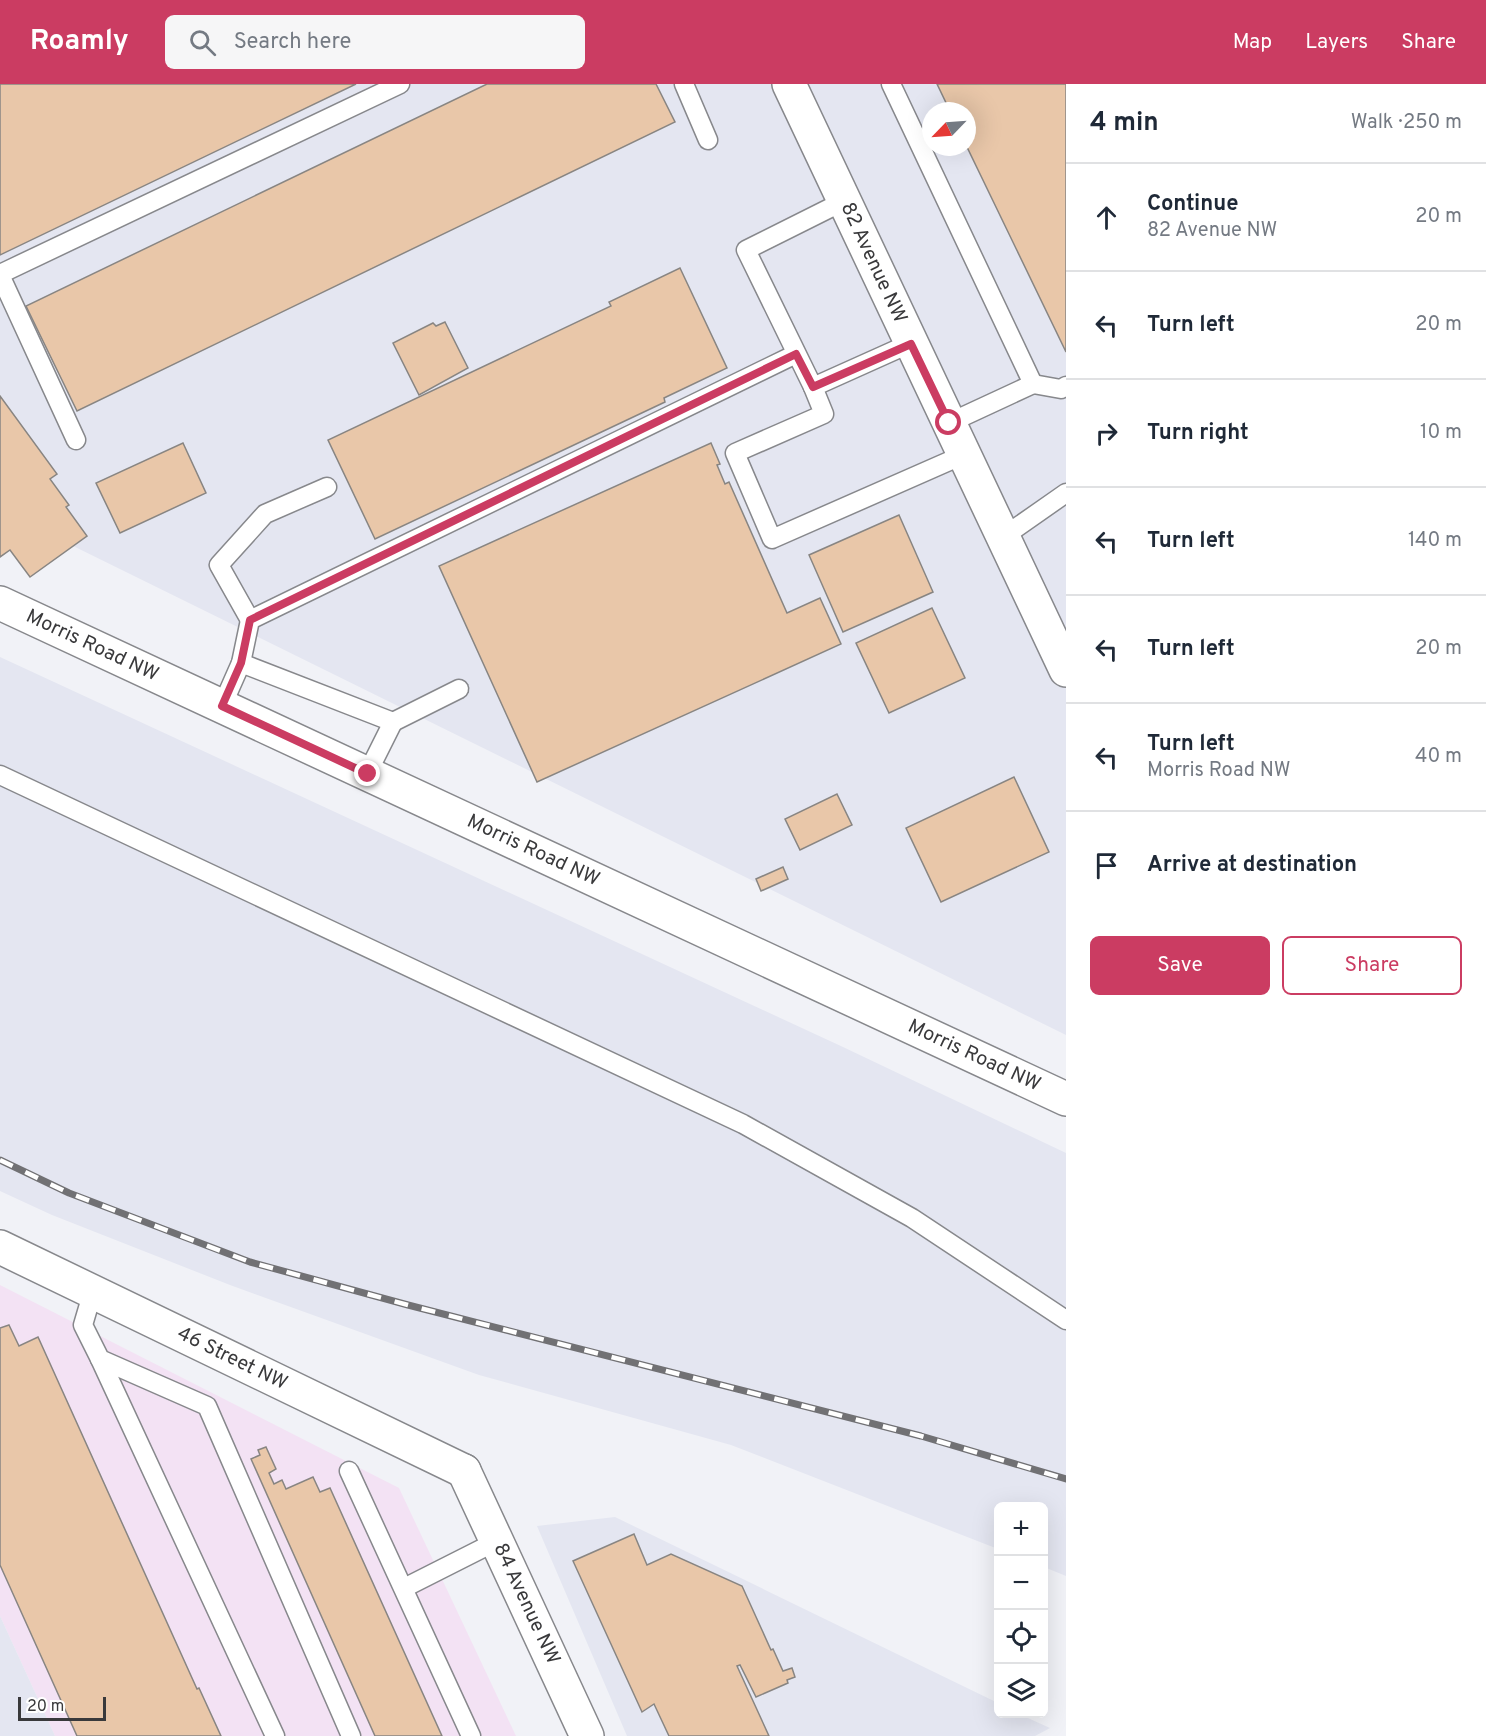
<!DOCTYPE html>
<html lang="en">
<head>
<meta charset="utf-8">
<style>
	:root { --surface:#fff; --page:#f6f6f7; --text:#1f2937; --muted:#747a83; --line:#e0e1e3; --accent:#cb3c62 }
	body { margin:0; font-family:Overpass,sans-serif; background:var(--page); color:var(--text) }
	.controls { position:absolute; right:18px; bottom:18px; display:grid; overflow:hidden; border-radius:9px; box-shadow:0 6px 24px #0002 }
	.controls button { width:54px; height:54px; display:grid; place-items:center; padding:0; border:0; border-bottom:2px solid var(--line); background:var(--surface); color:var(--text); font:30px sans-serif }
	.compass { position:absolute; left:922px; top:18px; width:54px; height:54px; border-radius:50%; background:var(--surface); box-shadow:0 6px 24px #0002; rotate:245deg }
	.scale { position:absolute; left:18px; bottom:15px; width:88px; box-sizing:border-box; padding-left:6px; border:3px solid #39393b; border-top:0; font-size:16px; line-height:21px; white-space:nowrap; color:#39393b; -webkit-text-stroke:4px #fff; paint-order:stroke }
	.stop { position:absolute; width:18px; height:18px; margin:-14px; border:4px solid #cb3c62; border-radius:50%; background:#fff }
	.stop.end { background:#cb3c62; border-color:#fff; box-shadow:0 2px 6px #0008 }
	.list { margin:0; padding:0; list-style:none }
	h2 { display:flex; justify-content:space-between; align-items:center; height:78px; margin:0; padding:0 24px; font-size:26px }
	h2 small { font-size:20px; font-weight:400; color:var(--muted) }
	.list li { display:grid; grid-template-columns:39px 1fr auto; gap:18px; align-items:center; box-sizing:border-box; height:108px; padding:0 24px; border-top:2px solid var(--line) }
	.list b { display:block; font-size:22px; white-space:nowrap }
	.list p { margin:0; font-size:20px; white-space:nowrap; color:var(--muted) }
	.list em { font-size:20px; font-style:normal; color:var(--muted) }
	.actions { display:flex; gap:12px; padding:18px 24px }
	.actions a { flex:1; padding:14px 0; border:2px solid var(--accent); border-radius:9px; text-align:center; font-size:21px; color:var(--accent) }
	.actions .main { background:var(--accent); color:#fff }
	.icon { flex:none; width:33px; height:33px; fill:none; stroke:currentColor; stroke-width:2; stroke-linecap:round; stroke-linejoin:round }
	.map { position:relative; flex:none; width:1066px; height:1652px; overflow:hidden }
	header { display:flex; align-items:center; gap:36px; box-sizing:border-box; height:84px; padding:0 30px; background:var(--accent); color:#fff }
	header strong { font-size:28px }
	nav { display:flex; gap:33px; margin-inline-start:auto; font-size:21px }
	.search { width:420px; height:54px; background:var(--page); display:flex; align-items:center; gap:15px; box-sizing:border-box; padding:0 21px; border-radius:9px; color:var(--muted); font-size:22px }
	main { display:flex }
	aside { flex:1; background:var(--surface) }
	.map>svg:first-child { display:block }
	.commercial { fill:#f3e2f4 }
	.built { fill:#e4e6f1; fill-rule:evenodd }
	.building { fill:#e9c7a9; stroke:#888582; stroke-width:1.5 }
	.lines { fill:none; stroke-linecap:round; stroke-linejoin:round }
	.lane-casing { stroke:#87888c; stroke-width:21 }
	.street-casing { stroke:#87888c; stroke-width:36 }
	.secondary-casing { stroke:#87888c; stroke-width:36 }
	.lane { stroke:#fff; stroke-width:18 }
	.street { stroke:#fff; stroke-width:33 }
	.secondary { stroke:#fff; stroke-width:33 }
	.rail-casing { stroke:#717174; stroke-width:7 }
	.rail { stroke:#fff; stroke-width:4.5; stroke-dasharray:14; stroke-linecap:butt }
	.route { stroke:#cb3c62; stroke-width:8 }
	.labels { text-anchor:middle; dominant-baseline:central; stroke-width:4.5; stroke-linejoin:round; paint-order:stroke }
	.street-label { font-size:20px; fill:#39393b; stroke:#fff }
</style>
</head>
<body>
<header>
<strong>Roamly</strong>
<div class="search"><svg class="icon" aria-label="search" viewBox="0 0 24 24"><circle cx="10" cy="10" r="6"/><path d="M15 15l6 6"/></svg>Search here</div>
<nav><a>Map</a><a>Layers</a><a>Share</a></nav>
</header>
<main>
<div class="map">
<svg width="1066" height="1652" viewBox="0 0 1066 1652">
	<rect width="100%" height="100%" fill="#f1f2f7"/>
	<path class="commercial" d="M0,1201L399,1404L516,1652H55L0,1532Z"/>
	<g class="built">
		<path d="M0,0H1066V951L0,426ZM931,27H967V63H931Z"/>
		<path d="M0,573L843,963L1066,1069V1492L1044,1483V1422H998V1465L731,1361L479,1291L230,1201L52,1131L0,1107Z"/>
		<path d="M615,1433L998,1619V1630H1019L1050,1644L1035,1652H627L537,1442Z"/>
		<path d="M0,1532L55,1652H0Z"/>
	</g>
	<g class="building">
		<path d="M0,0H356L0,171Z"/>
		<path d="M487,0H656L675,38L77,327L26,222Z"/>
		<path d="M937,0H1066V268L967,63V27H950Z"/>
		<path d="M680,184L727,284L664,314L665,318L375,455L328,356L611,222L609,218Z"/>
		<path d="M445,238L468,284L419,311L393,259L433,239L436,242Z"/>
		<path d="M0,312L57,390L50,395L69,421L66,423L87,452L30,493L10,466L0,473Z"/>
		<path d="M183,359L206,409L120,449L96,399Z"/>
		<path d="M711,359L720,380L717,381L725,400L729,398L787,529L820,514L841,560L537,698L439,482Z"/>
		<path d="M899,431L933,508L843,548L809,471Z"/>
		<path d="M932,524L965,594L889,629L856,559Z"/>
		<path d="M1014,693L1049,768L941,818L906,744Z"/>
		<path d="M837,710L852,741L800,766L785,735Z"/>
		<path d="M783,783L788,795L761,807L756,795Z"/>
		<path d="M9,1241L19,1262L38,1253L197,1605L199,1604L221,1652H77L0,1481V1244Z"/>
		<path d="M266,1363L276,1385L269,1389L274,1400L282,1396L286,1405L313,1393L320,1408L330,1404L442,1652H375L251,1375L260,1371L258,1366Z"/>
		<path d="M634,1450L647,1481L671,1470L742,1502L771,1566L773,1565L783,1587L792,1584L795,1593L787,1596L788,1599L756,1613L740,1581L737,1582L769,1652H669L654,1620L642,1628L573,1477Z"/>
	</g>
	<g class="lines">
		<defs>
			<g id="lane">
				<path d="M684,0L708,56"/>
				<path d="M891,0L1033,300L949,339"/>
				<path d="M0,190L400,0"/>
				<path d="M0,191L76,356"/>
				<path d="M911,259L813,303L824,330L735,369L772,455L963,371"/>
				<path d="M1033,300L1061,305L1066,302"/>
				<path d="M813,303L746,166L844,117"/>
				<path d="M1003,453L1066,409"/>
				<path d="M250,536L219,481L265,430L327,403"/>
				<path d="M241,579L393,638L367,690"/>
				<path d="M222,622L241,579L250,536L796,270"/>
				<path d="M393,638L459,605"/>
				<path d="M0,691L743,1040L912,1134L1066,1236"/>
				<path d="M93,1207L83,1241L100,1275L207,1322L351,1652"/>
				<path d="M100,1275L275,1652"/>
				<path d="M349,1387L471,1652"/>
				<path d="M404,1504L497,1457"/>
			</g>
			<g id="street">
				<path d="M789,0L1066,586"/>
				<path d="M0,519L1066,1015"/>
				<path d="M464,1387L587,1652"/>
			</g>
			<path id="secondary" d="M0,1163L464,1387"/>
		</defs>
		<use href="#lane" class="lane-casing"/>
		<use href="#street" class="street-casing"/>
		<use href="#secondary" class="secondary-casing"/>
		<use href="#lane" class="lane"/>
		<use href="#street" class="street"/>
		<use href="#secondary" class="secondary"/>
		<defs>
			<path id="rail" d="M0,1076L69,1109L250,1178L408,1221L921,1352L1066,1395"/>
		</defs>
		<use href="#rail" class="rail-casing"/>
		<use href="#rail" class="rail"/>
	</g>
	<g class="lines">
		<path class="route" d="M368,690L222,622L241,579L250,536L796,270L813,303L911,260L949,339"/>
	</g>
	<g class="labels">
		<g class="street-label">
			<text transform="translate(873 179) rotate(65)">82 Avenue NW</text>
			<text transform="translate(92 562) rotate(25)">Morris Road NW</text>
			<text transform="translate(533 767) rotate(25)">Morris Road NW</text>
			<text transform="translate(974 972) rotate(25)">Morris Road NW</text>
			<text transform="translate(232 1275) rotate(26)">46 Street NW</text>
			<text transform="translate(526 1520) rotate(65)">84 Avenue NW</text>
		</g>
	</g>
</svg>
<div class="controls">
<button>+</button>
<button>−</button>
<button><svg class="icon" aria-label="locate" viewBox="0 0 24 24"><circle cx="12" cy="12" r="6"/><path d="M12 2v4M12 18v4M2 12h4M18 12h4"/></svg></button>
<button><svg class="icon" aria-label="layers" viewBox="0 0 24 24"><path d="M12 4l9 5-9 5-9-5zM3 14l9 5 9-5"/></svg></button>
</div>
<svg class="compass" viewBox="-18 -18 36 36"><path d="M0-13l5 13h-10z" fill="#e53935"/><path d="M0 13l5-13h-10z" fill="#747a83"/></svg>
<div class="scale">20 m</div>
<div class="stop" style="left:949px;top:339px"></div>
<div class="stop end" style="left:368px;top:690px"></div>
</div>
<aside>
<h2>4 min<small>Walk · 250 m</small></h2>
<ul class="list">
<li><svg class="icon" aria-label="ahead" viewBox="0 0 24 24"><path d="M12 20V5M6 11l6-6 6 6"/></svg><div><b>Continue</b><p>82 Avenue NW</p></div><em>20 m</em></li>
<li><svg class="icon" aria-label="left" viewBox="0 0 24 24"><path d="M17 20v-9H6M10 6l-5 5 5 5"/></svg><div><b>Turn left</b></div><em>20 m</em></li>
<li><svg class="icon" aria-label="right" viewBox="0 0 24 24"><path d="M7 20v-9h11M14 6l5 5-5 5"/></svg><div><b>Turn right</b></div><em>10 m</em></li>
<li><svg class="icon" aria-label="left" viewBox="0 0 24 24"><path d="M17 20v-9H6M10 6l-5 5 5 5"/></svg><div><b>Turn left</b></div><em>140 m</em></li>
<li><svg class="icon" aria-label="left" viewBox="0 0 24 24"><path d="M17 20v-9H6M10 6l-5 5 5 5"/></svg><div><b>Turn left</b></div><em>20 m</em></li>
<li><svg class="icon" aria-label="left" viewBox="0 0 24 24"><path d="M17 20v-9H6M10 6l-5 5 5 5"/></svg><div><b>Turn left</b><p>Morris Road NW</p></div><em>40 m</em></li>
<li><svg class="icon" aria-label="arrive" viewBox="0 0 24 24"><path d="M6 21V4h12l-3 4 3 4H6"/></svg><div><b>Arrive at destination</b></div></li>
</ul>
<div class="actions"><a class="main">Save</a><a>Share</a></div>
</aside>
</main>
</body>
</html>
